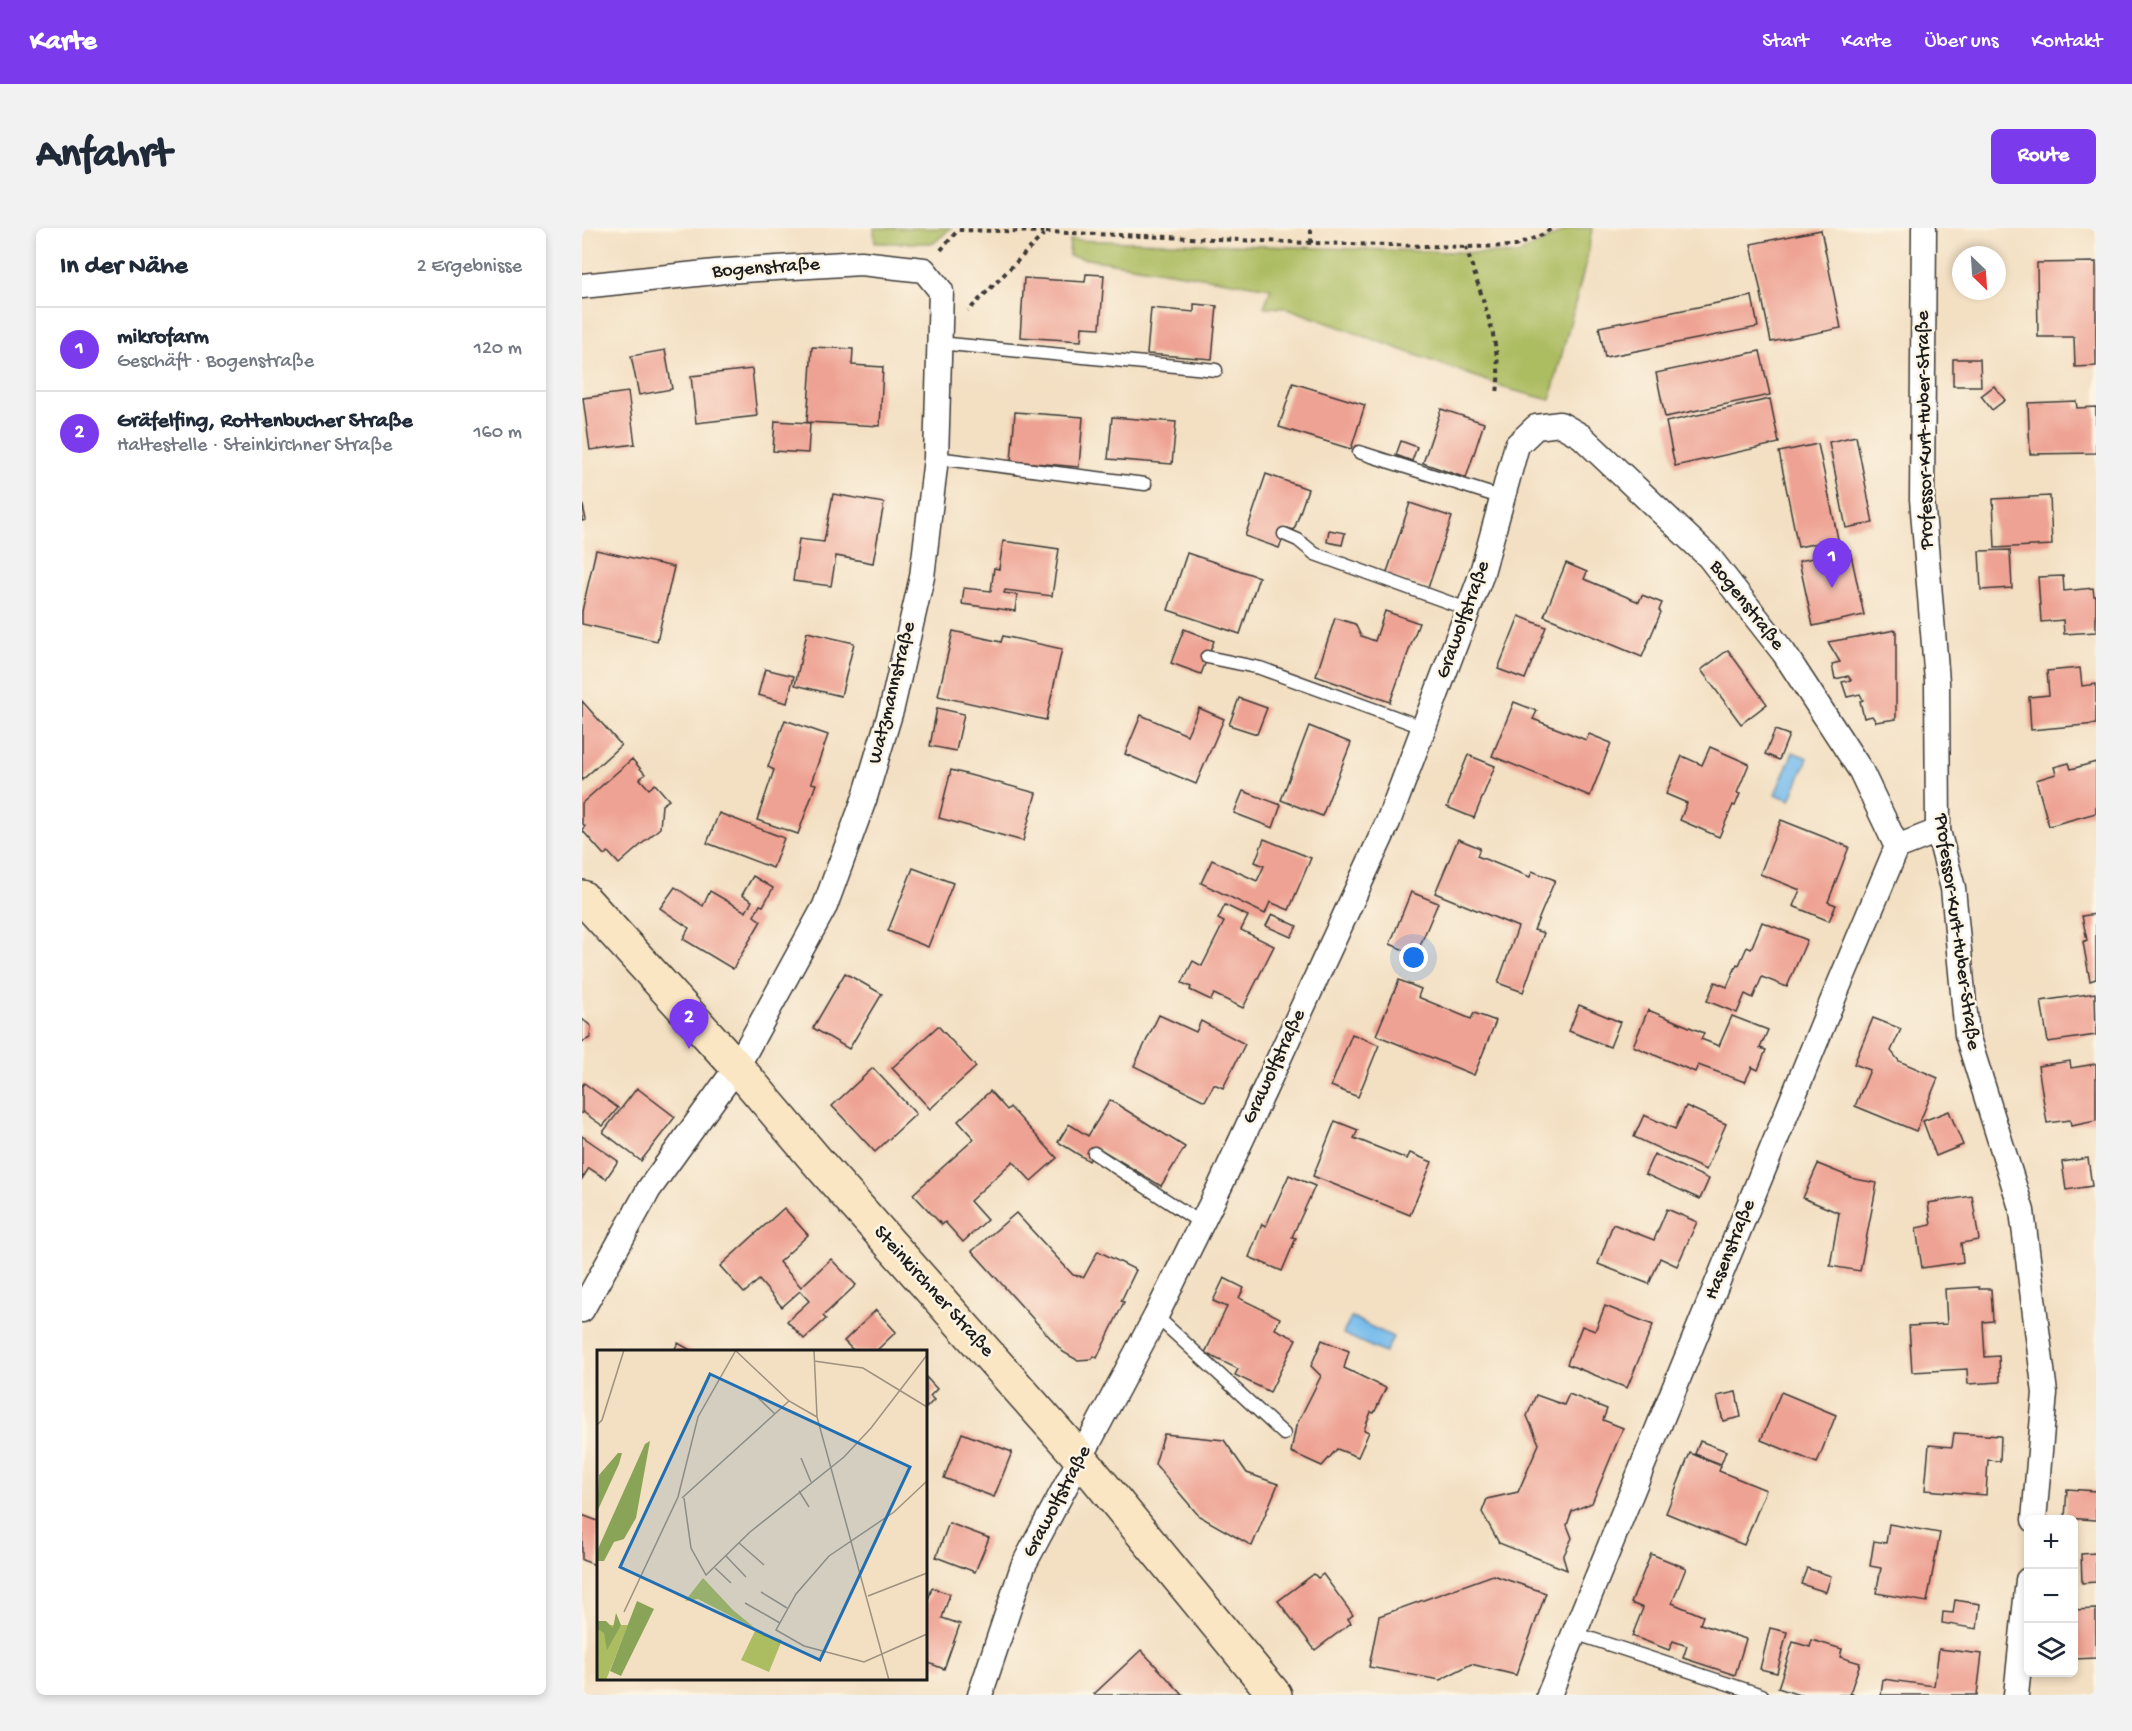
<!DOCTYPE html>
<html lang="de">
<head>
<meta charset="utf-8">
<style>
	:root { --surface:#fff; --page:#f2f2f3; --text:#1f2937; --muted:#747a83; --line:#e0e1e3; --accent:#7c3aed }
	body { margin:0; font-family:"Gochi Hand",sans-serif; background:var(--page); color:var(--text) }
	.controls { position:absolute; right:18px; bottom:18px; display:grid; overflow:hidden; border-radius:9px; box-shadow:0 3px 9px #0003 }
	.controls button { width:54px; height:54px; display:grid; place-items:center; padding:0; border:0; border-bottom:2px solid var(--line); background:var(--surface); color:var(--text); font:30px sans-serif }
	.compass { position:absolute; left:1370px; top:18px; width:54px; height:54px; border-radius:50%; background:var(--surface); box-shadow:0 3px 9px #0003; rotate:155deg }
	.you { position:absolute; left:832px; top:730px; width:21px; height:21px; margin:-15px; border:4px solid #fff; border-radius:50%; background:#1a73e8; box-shadow:0 0 0 9px #1a73e833 }
	.badge { display:grid; place-items:center; width:39px; height:39px; border-radius:50%; background:var(--accent); color:#fff; font-size:20px; font-weight:700 }
	.pin { position:absolute; translate:-50% -50px; filter:drop-shadow(0 2px 3px #0008) }
	.pin::after { content:''; position:absolute; top:32px; width:21px; height:18px; background:inherit; clip-path:polygon(0 0,100% 0,50% 100%) }
	.list { margin:0; padding:0; list-style:none }
	h2 { display:flex; justify-content:space-between; align-items:center; height:78px; margin:0; padding:0 24px; font-size:26px }
	h2 small { font-size:20px; font-weight:400; color:var(--muted) }
	.list li { display:grid; grid-template-columns:39px 1fr auto; gap:18px; align-items:center; box-sizing:border-box; height:84px; padding:0 24px; border-top:2px solid var(--line) }
	.list b { display:block; font-size:22px; white-space:nowrap }
	.list p { margin:0; font-size:20px; white-space:nowrap; color:var(--muted) }
	.list em { font-size:20px; font-style:normal; color:var(--muted) }
	.icon { flex:none; width:33px; height:33px; fill:none; stroke:currentColor; stroke-width:2; stroke-linecap:round; stroke-linejoin:round }
	.map { position:relative; flex:none; width:1514px; height:1467px; overflow:hidden; border-radius:9px }
	header { display:flex; align-items:center; gap:36px; box-sizing:border-box; height:84px; padding:0 30px; background:var(--accent); color:#fff }
	header strong { font-size:28px }
	nav { display:flex; gap:33px; margin-inline-start:auto; font-size:21px }
	.intro { display:flex; align-items:center; justify-content:space-between; box-sizing:border-box; height:144px; padding:0 36px }
	h1 { margin:0; font-size:42px }
	.button { padding:15px 27px; border-radius:9px; background:var(--accent); color:#fff; font-size:21px; font-weight:700 }
	main { display:flex; gap:36px; padding:0 36px }
	aside { flex:1; background:var(--surface); border-radius:9px; box-shadow:0 3px 9px #0003 }
	.map>svg:first-child { display:block }
	.green { fill:#acbc60; stroke:#646c3e; stroke-width:1.5 }
	.water { fill:#76bbec; stroke:#496c84; stroke-width:1.5 }
	.building { fill:#eea293 }
	.lines { fill:none; stroke-linecap:round; stroke-linejoin:round }
	.lane-casing { stroke:#3c3935; stroke-width:15 }
	.street-casing { stroke:#3c3935; stroke-width:27 }
	.secondary-casing { stroke:#3c3935; stroke-width:36 }
	.path { stroke:#3c3935; stroke-width:4; stroke-dasharray:4.5 4.5; stroke-linecap:butt }
	.lane { stroke:#fff; stroke-width:12 }
	.street { stroke:#fff; stroke-width:24 }
	.secondary { stroke:#fbe6c4; stroke-width:33 }
	.labels { text-anchor:middle; dominant-baseline:central; stroke-width:5; stroke-linejoin:round; paint-order:stroke }
	.street-label { font-size:20px; fill:#1c1c1c; stroke:#fcf5e5 }
	.inset-road { fill:none; stroke:#9d9180; stroke-width:1.5 }
	.view { fill:#1f6fb2; fill-opacity:0.15; stroke:#1f6fb2; stroke-width:3 }
	.inset-edge { fill:none; stroke:#1c1c1c; stroke-width:3 }
</style>
</head>
<body>
<header>
<strong>Karte</strong>
<nav><a>Start</a><a>Karte</a><a>Über uns</a><a>Kontakt</a></nav>
</header>
<div class="intro"><h1>Anfahrt</h1><a class="button">Route</a></div>
<main>
<aside>
<h2>In der Nähe<small>2 Ergebnisse</small></h2>
<ul class="list">
<li><span class="badge">1</span><div><b>mikrofarm</b><p>Geschäft · Bogenstraße</p></div><em>120 m</em></li>
<li><span class="badge">2</span><div><b>Gräfelfing, Rottenbucher Straße</b><p>Haltestelle · Steinkirchner Straße</p></div><em>160 m</em></li>
</ul>
</aside>
<div class="map">
<svg width="1514" height="1467" viewBox="0 0 1514 1467">
	<rect width="100%" height="100%" fill="#fcf5e5"/>
	<filter id="ink" filterUnits="userSpaceOnUse"><feTurbulence type="fractalNoise" baseFrequency=".0167" numOctaves="2"/><feDisplacementMap in="SourceGraphic" scale="12" xChannelSelector="R" yChannelSelector="G"/><feConvolveMatrix kernelMatrix="1 2 1 2 8 2 1 2 1" color-interpolation-filters="sRGB"/></filter>
	<filter id="wash" filterUnits="userSpaceOnUse"><feTurbulence type="fractalNoise" baseFrequency=".008" numOctaves="4" result="noise"/><feDisplacementMap in="SourceGraphic" scale="24" xChannelSelector="R" yChannelSelector="G"/><feGaussianBlur stdDeviation="1.35" result="paint"/><feColorMatrix in="noise" values="0 0 0 0 0 0 0 0 0 0 0 0 0 0 0 0 0 1.4 0 .05"/><feComposite in="paint" operator="in"/></filter>
	<g filter="url(#wash)">
		<rect width="100%" height="100%" fill="#f3dfc2"/>
		<g class="green">
			<path d="M292,0H369L352,15H293Z"/>
			<path d="M988,0H1010L1005,30L968,172L930,162L705,80L682,79L689,60L487,28L488,12L936,26Z"/>
		</g>
		<g class="water">
			<path d="M1211,524L1226,530L1208,572L1193,566Z"/>
			<path d="M769,1089L811,1109L803,1125L761,1106Z"/>
		</g>
		<g id="blocks">
			<g class="building">
				<path d="M1239,2L1259,100L1189,114L1169,16Z"/>
				<path d="M1514,34V138L1493,139L1492,109H1456L1455,35Z"/>
				<path d="M504,46L522,47L518,100L500,99L499,113L438,109L442,50L503,54Z"/>
				<path d="M1170,68L1176,99L1023,129L1017,99Z"/>
				<path d="M612,76L635,78L630,131L565,126L569,80L612,84Z"/>
				<path d="M230,119L271,121L270,137L301,139L298,198L225,194Z"/>
				<path d="M83,122L90,161L57,167L49,128Z"/>
				<path d="M1178,123L1188,167L1083,189L1074,145Z"/>
				<path d="M1371,131H1398L1399,158H1371Z"/>
				<path d="M170,141L175,188L114,195L109,148Z"/>
				<path d="M711,155L783,177L769,221L697,199Z"/>
				<path d="M1412,158L1423,172L1410,182L1399,168Z"/>
				<path d="M46,164L53,216L8,222L1,170Z"/>
				<path d="M1188,171L1197,215L1093,238L1084,194Z"/>
				<path d="M1494,173L1495,180L1514,179V225L1448,226L1446,175Z"/>
				<path d="M859,181L902,195L884,250L841,235Z"/>
				<path d="M433,184L501,189L497,239L429,233Z"/>
				<path d="M530,189L594,194L590,236L526,231Z"/>
				<path d="M193,193L228,195L226,225L191,223Z"/>
				<path d="M1274,208L1291,295L1264,300L1247,214Z"/>
				<path d="M819,213L835,219L830,233L814,227Z"/>
				<path d="M1236,216L1256,311L1216,319L1197,224Z"/>
				<path d="M684,246L726,261L712,302L705,300L697,320L663,308Z"/>
				<path d="M251,266L302,275L291,335L254,328L249,358L211,353L217,311L242,314Z"/>
				<path d="M1468,268L1470,317L1413,320L1411,271Z"/>
				<path d="M828,275L870,289L846,360L804,347Z"/>
				<path d="M1,278L4,292L0,293V279Z"/>
				<path d="M747,302L763,305L760,317L745,314Z"/>
				<path d="M421,313L477,321L470,368L423,362L422,365L435,367L433,383L380,376L382,360L409,363L412,340L417,341Z"/>
				<path d="M14,322L92,339L75,413L0,396V383Z"/>
				<path d="M1268,322L1282,387L1231,398L1217,333Z"/>
				<path d="M1428,322L1430,360L1399,362L1397,323Z"/>
				<path d="M605,325L677,349L658,406L586,382Z"/>
				<path d="M984,335L1005,344L1002,351L1057,374L1060,367L1080,375L1077,382L1079,384L1060,429L962,388Z"/>
				<path d="M1481,348L1482,363L1511,360L1512,368H1514V404L1482,406L1481,392L1459,394L1456,349Z"/>
				<path d="M803,383L837,395L808,474L734,448L753,390L773,396L779,408L793,413Z"/>
				<path d="M937,388L964,399L943,451L916,441Z"/>
				<path d="M602,401L632,413L619,446L589,435Z"/>
				<path d="M1314,402V491L1294,494L1290,488L1282,490L1278,473L1281,472L1278,466L1265,469L1260,454L1269,452L1266,448L1253,451L1250,436L1258,434L1246,414Z"/>
				<path d="M371,403L419,414L421,408L480,421L464,492L356,468Z"/>
				<path d="M225,404L272,415L259,468L213,457Z"/>
				<path d="M1146,422L1185,476L1159,496L1119,442Z"/>
				<path d="M1498,440L1500,458L1514,456V496L1449,502L1447,469L1467,467L1465,443Z"/>
				<path d="M183,441L212,448L205,475L176,467Z"/>
				<path d="M657,470L685,480L675,506L647,497Z"/>
				<path d="M0,473L39,517L0,552Z"/>
				<path d="M932,474L955,483L951,491L1004,512L1007,506L1029,515L1008,568L910,528Z"/>
				<path d="M355,480L382,486L374,523L348,518Z"/>
				<path d="M617,480L642,491L614,556L543,526L559,487L605,507Z"/>
				<path d="M203,492L246,507L229,555L234,556L216,606L175,592L192,542L186,539Z"/>
				<path d="M727,498L769,515L740,588L699,572Z"/>
				<path d="M1193,502L1207,507L1197,532L1183,526Z"/>
				<path d="M1128,519L1167,536L1155,565L1158,566L1153,578L1151,577L1137,609L1098,592L1105,575L1084,566L1100,528L1120,537Z"/>
				<path d="M886,527L913,538L892,590L865,579Z"/>
				<path d="M50,531L63,546L58,551L67,561L73,556L87,572L80,577L78,600L37,636L26,624L22,627L0,602L3,598L0,595V575Z"/>
				<path d="M1514,534V585L1467,598L1454,552L1474,546L1472,539L1487,535L1489,541Z"/>
				<path d="M369,542L454,565L441,613L357,590Z"/>
				<path d="M661,563L699,577L691,600L652,585Z"/>
				<path d="M137,585L202,610L191,640L125,615Z"/>
				<path d="M1199,592L1267,619L1246,674L1254,677L1247,693L1211,678L1218,662L1178,646Z"/>
				<path d="M682,611L729,630L707,682L688,674L683,686L619,655L630,632L675,653L682,638L673,634Z"/>
				<path d="M876,611L898,620L895,628L948,649L950,643L973,652L952,702L962,705L941,764L916,755L936,699L853,665Z"/>
				<path d="M331,640L371,655L346,719L306,703Z"/>
				<path d="M171,648L191,660L181,678L178,677L172,688L179,693L151,741L101,711L107,700L78,680L93,659L121,678L128,663L164,684L170,673L160,667Z"/>
				<path d="M829,664L856,675L834,727L808,716Z"/>
				<path d="M643,677L666,688L659,702L692,718L661,780L632,766L629,772L608,762L609,759L600,755L611,733L620,738L642,694L636,691Z"/>
				<path d="M690,686L715,698L709,709L684,698Z"/>
				<path d="M1514,686V751L1508,753L1501,714L1505,712L1500,688Z"/>
				<path d="M1180,694L1225,712L1205,759L1180,749L1171,770L1163,766L1155,785L1125,773L1133,754L1145,759L1155,736L1157,737L1165,719L1169,721Z"/>
				<path d="M263,745L300,766L267,821L231,800Z"/>
				<path d="M817,752L839,761L836,769L889,791L892,785L914,793L892,847L794,807Z"/>
				<path d="M1513,765L1514,807L1466,814L1459,773Z"/>
				<path d="M997,777L1038,794L1028,819L987,803Z"/>
				<path d="M1066,782L1122,805L1119,811L1137,818L1150,788L1186,802L1178,820L1184,822L1176,842L1170,839L1163,854L1116,837L1113,844L1051,818Z"/>
				<path d="M577,787L614,804L619,793L663,816L641,860L632,856L623,873L552,838Z"/>
				<path d="M1291,790L1319,801L1309,823L1317,833L1356,850L1334,903L1273,878L1288,842L1272,836Z"/>
				<path d="M0,791L9,798L8,810L0,814Z"/>
				<path d="M356,798L394,839L348,881L310,840Z"/>
				<path d="M770,806L797,817L776,869L749,858Z"/>
				<path d="M1488,833L1489,840L1514,836V893L1489,898L1488,892L1465,895L1456,838Z"/>
				<path d="M291,840L334,886L293,924L250,878Z"/>
				<path d="M2,855L36,880L21,898L1,884L0,886V858Z"/>
				<path d="M55,860L93,889L59,933L21,904Z"/>
				<path d="M408,863L425,882L428,879L475,930L449,953L431,933L388,973L405,992L381,1014L363,994L360,997L331,966L392,911L376,893Z"/>
				<path d="M528,872L603,919L579,958L515,919L507,933L476,914L487,896L506,908Z"/>
				<path d="M1104,878L1144,896L1124,942L1052,909L1062,887L1093,901Z"/>
				<path d="M1367,883L1381,917L1354,928L1341,893Z"/>
				<path d="M753,893L776,902L772,910L825,931L828,925L850,934L828,987L731,948Z"/>
				<path d="M0,908L36,933L24,951L7,940L0,951Z"/>
				<path d="M1072,926L1127,951L1118,971L1063,946Z"/>
				<path d="M1506,930L1510,958L1484,962L1480,934Z"/>
				<path d="M1236,936L1273,951L1295,955L1278,1043L1248,1038L1257,985L1221,970Z"/>
				<path d="M707,947L733,958L710,1009L714,1010L700,1043L667,1029L680,996L684,998Z"/>
				<path d="M1390,968L1397,1012L1379,1015L1381,1034L1340,1040L1334,1000L1349,997L1346,975Z"/>
				<path d="M202,980L226,1007L197,1034L219,1059L249,1031L274,1057L241,1088L244,1091L222,1111L205,1093L227,1073L218,1063L200,1079L177,1052L162,1065L138,1038Z"/>
				<path d="M1085,981L1115,994L1095,1038L1078,1030L1067,1056L1016,1036L1031,996L1072,1012Z"/>
				<path d="M434,985L491,1047L502,1049L516,1023L554,1042L539,1073L542,1074L515,1130L512,1128L510,1131L495,1132L481,1124L390,1023Z"/>
				<path d="M642,1050L662,1060L657,1070L698,1090L693,1101L714,1111L688,1164L653,1147L656,1141L623,1125L645,1079L631,1073Z"/>
				<path d="M1397,1059V1061H1409L1411,1093L1401,1094L1403,1129L1417,1128L1418,1154L1386,1156L1385,1141L1330,1144L1327,1098L1365,1096L1363,1061Z"/>
				<path d="M1023,1078L1071,1097L1045,1160L985,1136L1000,1098L1013,1103Z"/>
				<path d="M294,1082L314,1104L293,1124H273L262,1113Z"/>
				<path d="M740,1112L767,1123L762,1140L804,1160L792,1185L789,1184L782,1202L787,1204L776,1229L755,1221L740,1238L709,1224L714,1198L739,1148L729,1138Z"/>
				<path d="M96,1115L112,1124H91Z"/>
				<path d="M344,1149L355,1161L348,1168L352,1172L344,1180Z"/>
				<path d="M1154,1164L1159,1189L1141,1193L1135,1168Z"/>
				<path d="M1199,1164L1254,1187L1235,1235L1179,1212Z"/>
				<path d="M987,1166L1025,1181L1021,1192L1041,1200L1010,1275L990,1283L985,1297L990,1310L981,1329L985,1342L917,1315L900,1284L905,1271L936,1264L957,1216L945,1188L954,1167L982,1177Z"/>
				<path d="M380,1205L430,1224L412,1269L362,1250Z"/>
				<path d="M1372,1205L1419,1208L1418,1233L1406,1232L1404,1267L1343,1262L1347,1217L1370,1219Z"/>
				<path d="M582,1206L642,1212L665,1245L696,1256L670,1318L617,1288L573,1236Z"/>
				<path d="M1118,1213L1144,1223L1139,1236L1113,1226Z"/>
				<path d="M1108,1225L1139,1238L1137,1243L1184,1262L1162,1317L1084,1285Z"/>
				<path d="M1485,1261L1514,1263V1292L1483,1290Z"/>
				<path d="M0,1287L16,1293V1338L0,1332Z"/>
				<path d="M367,1295L407,1310L393,1344L354,1329Z"/>
				<path d="M1307,1296L1358,1305L1345,1374L1294,1365L1299,1340L1288,1338L1292,1313L1304,1315Z"/>
				<path d="M1514,1325V1354L1500,1355L1499,1326Z"/>
				<path d="M1069,1326L1104,1340L1090,1375L1121,1388L1118,1396L1164,1411L1153,1447L1101,1430L1105,1418L1091,1413L1087,1422L1050,1408L1061,1380L1049,1375Z"/>
				<path d="M1225,1340L1249,1348L1244,1364L1219,1356Z"/>
				<path d="M732,1346L736,1350L741,1346L771,1387L766,1391L769,1395L733,1422L696,1373Z"/>
				<path d="M911,1347L964,1365L934,1447L889,1436L858,1452L787,1439L797,1388Z"/>
				<path d="M350,1360L368,1366L360,1390L378,1396L362,1441L344,1434V1378Z"/>
				<path d="M1373,1372L1398,1376L1395,1401L1360,1395L1361,1384L1371,1385Z"/>
				<path d="M1514,1381V1430L1492,1431V1382Z"/>
				<path d="M1188,1400L1205,1404L1195,1445L1178,1441Z"/>
				<path d="M1230,1412L1260,1421L1258,1429L1278,1435L1268,1465L1273,1467H1217L1196,1460L1211,1414L1228,1419Z"/>
				<path d="M1357,1421L1400,1426L1395,1467H1299L1301,1451L1352,1458Z"/>
				<path d="M559,1422L601,1467H513L512,1466Z"/>
			</g>
		</g>
	</g>
	<g filter="url(#ink)">
		<use href="#blocks" fill-opacity="0" stroke="#3c3935" stroke-width="1.5"/>
		<g class="lines">
			<defs>
				<g id="lane">
					<path d="M357,115L634,142"/>
					<path d="M777,224L921,270"/>
					<path d="M354,230L563,256"/>
					<path d="M702,306L716,312L733,326L885,381"/>
					<path d="M625,429L678,440L843,500"/>
					<path d="M512,925L619,995"/>
					<path d="M574,1088L702,1206"/>
					<path d="M992,1405L1180,1467"/>
				</g>
				<g id="street">
					<path d="M1342,0L1340,271L1355,453L1356,603L1371,660L1385,807L1440,983L1463,1165L1452,1292"/>
					<path d="M0,58L143,43L279,35L342,42L359,63L354,230L340,349L310,479L283,569L243,678L155,839L67,961L0,1082"/>
					<path d="M398,1467L441,1338L574,1088L639,956L806,594L899,348L935,217L954,199L978,196L999,208L1127,329L1202,425L1279,543L1315,619"/>
					<path d="M967,1467L1254,764L1315,619L1356,603"/>
					<path d="M1434,1467L1446,1352"/>
				</g>
				<path id="secondary" d="M0,669L155,839L240,939L499,1231L693,1467"/>
			</defs>
			<use href="#lane" class="lane-casing"/>
			<use href="#street" class="street-casing"/>
			<use href="#secondary" class="secondary-casing"/>
			<g class="path">
				<path d="M464,4L729,15L884,19L933,18L962,6L970,0"/>
				<path d="M729,15V0"/>
				<path d="M884,19C897,64 922,118 915,165"/>
				<path d="M359,22L376,2L464,4L386,83"/>
			</g>
			<use href="#lane" class="lane"/>
			<use href="#street" class="street"/>
			<use href="#secondary" class="secondary"/>
		</g>
	</g>
	<g class="labels">
		<g class="street-label">
			<text transform="translate(184 41) rotate(-4)">Bogenstraße</text>
			<text transform="translate(1344 202) rotate(-91)">Professor-Kurt-Huber-Straße</text>
			<text transform="translate(1164 378) rotate(52)">Bogenstraße</text>
			<text transform="translate(882 392) rotate(-70)">Grawolfstraße</text>
			<text transform="translate(311 465) rotate(-76)">Watzmannstraße</text>
			<text transform="translate(1374 704) rotate(82)">Professor-Kurt-Huber-Straße</text>
			<text transform="translate(693 839) rotate(-65)">Grawolfstraße</text>
			<text transform="translate(1149 1022) rotate(-68)">Hasenstraße</text>
			<text transform="translate(351 1064) rotate(48)">Steinkirchner Straße</text>
			<text transform="translate(476 1274) rotate(-62)">Grawolfstraße</text>
		</g>
	</g>
	<g transform="translate(15 1122)">
		<rect width="330" height="330" fill="#f3dfc2"/>
		<path d="M106,228L136,260L159,279L101,249L88,251ZM0,270L12,275H31L9,330H0ZM158,281L185,290L172,322L144,310Z" fill="#acbc60"/>
		<path d="M53,91L39,168L27,189L17,192L7,211H0V201L48,94ZM21,103H25L22,114L0,162L2,125ZM40,251L57,259L24,326L13,321ZM19,263L24,275L10,300L7,283L0,279V271H9L16,278Z" fill="#89a456"/>
		<path class="inset-road" d="M217,0L220,67L292,330M139,1L192,51L220,67M217,11L266,18L330,57M156,43L178,64M0,75L5,70L27,0M204,108L214,132M330,131L297,162L232,206L199,244L179,280L207,296L267,312L330,284M202,141L212,157M85,148L192,51M87,148L94,198L109,225L153,182L247,107L274,78L330,5M142,193L167,215M129,206L149,227M118,218L134,233M164,242L190,258M271,246L330,223M148,253L183,273M27,262L81,147L101,67L139,0"/>
		<path class="view" d="M113,24L313,117L223,310L23,217Z"/>
		<rect width="330" height="330" class="inset-edge"/>
	</g>
</svg>
<div class="controls">
<button>+</button>
<button>−</button>
<button><svg class="icon" aria-label="layers" viewBox="0 0 24 24"><path d="M12 4l9 5-9 5-9-5zM3 14l9 5 9-5"/></svg></button>
</div>
<svg class="compass" viewBox="-18 -18 36 36"><path d="M0-13l5 13h-10z" fill="#e53935"/><path d="M0 13l5-13h-10z" fill="#747a83"/></svg>
<div class="you"></div>
<div class="pin badge" style="left:1250px;top:360px">1</div>
<div class="pin badge" style="left:107px;top:821px">2</div>
</div>
</main>
</body>
</html>
